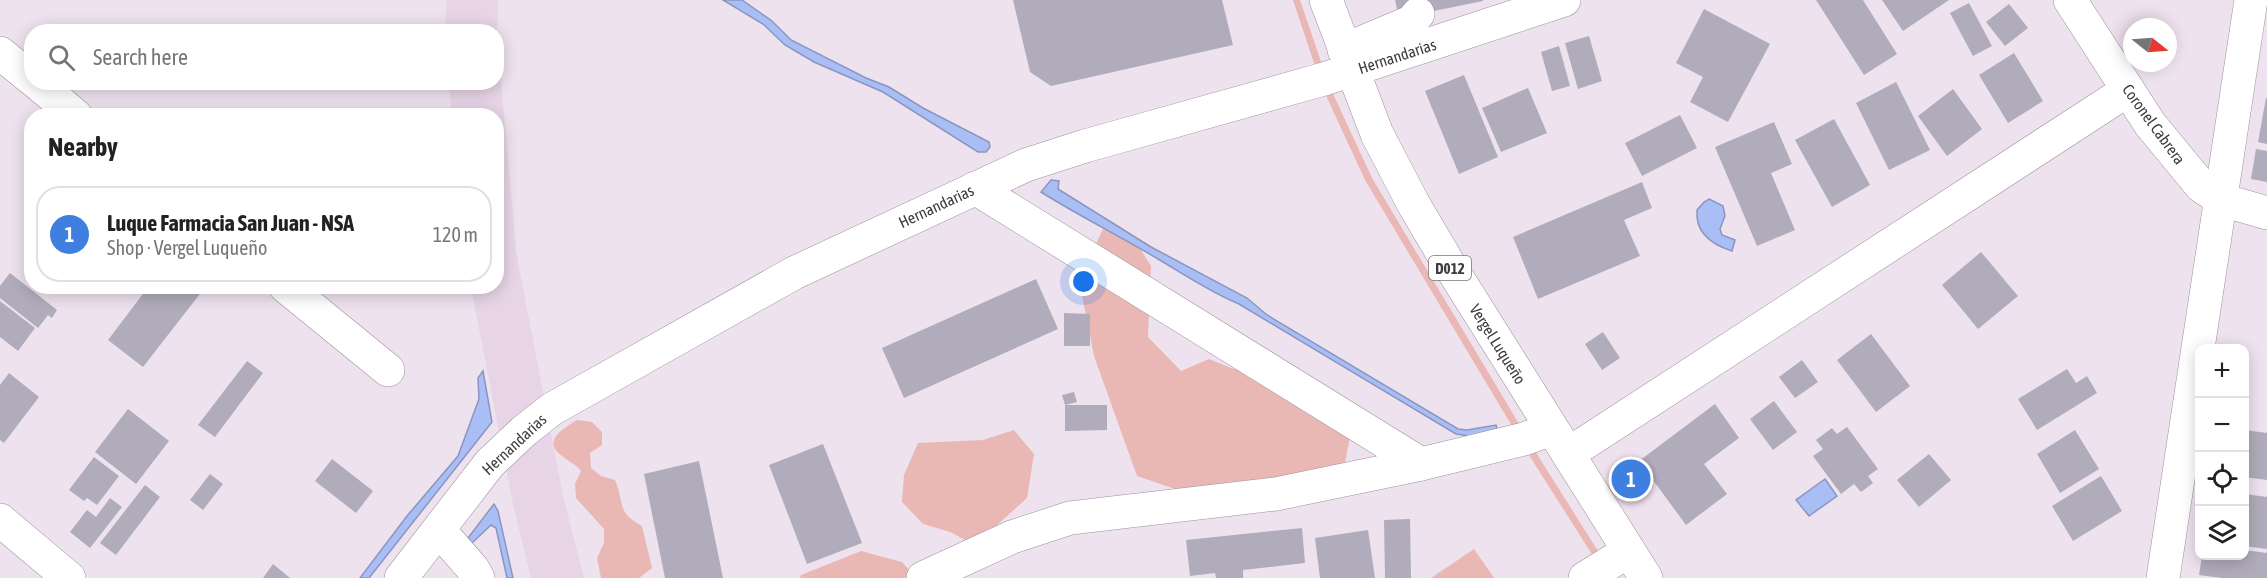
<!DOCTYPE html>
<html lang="en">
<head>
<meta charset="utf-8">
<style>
	:root { --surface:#fff; --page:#f6f6f6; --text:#222; --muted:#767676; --line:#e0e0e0; --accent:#246c64 }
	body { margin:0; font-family:"Asap Condensed",sans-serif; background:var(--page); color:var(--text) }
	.controls { position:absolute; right:18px; bottom:18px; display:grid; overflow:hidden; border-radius:12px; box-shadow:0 3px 15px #0003 }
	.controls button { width:54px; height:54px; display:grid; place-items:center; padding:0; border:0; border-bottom:2px solid var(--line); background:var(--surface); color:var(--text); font:30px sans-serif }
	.compass { position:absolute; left:2123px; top:18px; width:54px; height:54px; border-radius:50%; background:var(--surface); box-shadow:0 3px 15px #0003; rotate:107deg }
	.you { position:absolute; left:1084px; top:282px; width:21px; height:21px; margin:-15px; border:4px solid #fff; border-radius:50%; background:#1a73e8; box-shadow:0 0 0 9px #1a73e833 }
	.badge { display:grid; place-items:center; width:39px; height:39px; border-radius:50%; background:var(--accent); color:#fff; font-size:20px; font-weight:700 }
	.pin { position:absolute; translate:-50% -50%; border:3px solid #fff; box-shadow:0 2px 6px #0006 }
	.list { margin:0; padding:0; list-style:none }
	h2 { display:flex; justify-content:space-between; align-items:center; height:78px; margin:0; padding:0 24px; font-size:26px }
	h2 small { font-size:20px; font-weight:400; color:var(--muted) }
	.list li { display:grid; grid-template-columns:39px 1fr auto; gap:18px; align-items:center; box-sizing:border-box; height:96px; margin:0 12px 12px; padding:0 12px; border:2px solid var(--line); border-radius:24px }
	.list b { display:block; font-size:22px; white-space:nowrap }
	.list p { margin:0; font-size:20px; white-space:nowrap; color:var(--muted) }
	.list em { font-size:20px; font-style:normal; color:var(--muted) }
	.icon { flex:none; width:33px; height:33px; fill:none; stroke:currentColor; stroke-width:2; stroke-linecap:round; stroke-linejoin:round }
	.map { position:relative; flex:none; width:2267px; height:578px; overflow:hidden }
	.search { position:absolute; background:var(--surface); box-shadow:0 3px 15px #0003; left:24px; top:24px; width:480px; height:66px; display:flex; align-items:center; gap:15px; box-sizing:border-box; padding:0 21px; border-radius:24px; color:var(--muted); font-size:22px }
	.panel { position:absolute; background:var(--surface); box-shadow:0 3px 15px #0003; left:24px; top:108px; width:480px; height:186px; border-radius:24px }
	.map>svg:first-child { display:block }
	.built { fill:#e7d5e7 }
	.green { fill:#eab8b4 }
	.water { fill:#aabef6; stroke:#8a96bf; stroke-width:1.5 }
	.building { fill:#b0acbb }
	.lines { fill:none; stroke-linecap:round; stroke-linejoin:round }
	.minor-casing { stroke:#9d919d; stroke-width:34 }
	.major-casing { stroke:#9d919d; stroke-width:34 }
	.minor { stroke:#fff; stroke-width:33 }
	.major { stroke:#fff; stroke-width:33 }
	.labels { text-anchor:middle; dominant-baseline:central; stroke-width:6; stroke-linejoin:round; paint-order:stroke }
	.shield { fill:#fff; stroke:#797579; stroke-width:1.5 }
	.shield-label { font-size:15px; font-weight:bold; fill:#3f3a3f }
	.street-label { font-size:16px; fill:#3f3a3f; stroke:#fff }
</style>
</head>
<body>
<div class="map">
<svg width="2267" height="578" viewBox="0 0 2267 578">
	<rect width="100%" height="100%" fill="#eee2ee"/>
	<path class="built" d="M447,0H498L497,32L516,251L563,496L584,578H531L514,509L471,287L496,286V116L452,115L449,83L496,82V32H445Z"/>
	<g class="green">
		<path d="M1293,0H1300L1329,85L1372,178L1540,459L1615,578H1607L1534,463L1365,180L1322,87Z"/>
		<path d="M1103,229L1132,236L1151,266L1148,337L1181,371L1209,359L1231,368L1283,381L1351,431L1340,490H1178L1137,476L1094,356L1079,280Z"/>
		<path d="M577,420L592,422L602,432V445L590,453L591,468L601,476L615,480C625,504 616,512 642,526L652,568L639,578H601L597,558L604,543V529L576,498L575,484L581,471C575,464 570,462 562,456C541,441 564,428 577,420Z"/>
		<path d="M1014,430L1034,454L1027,498L996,526L969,542L950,532L923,524L902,502L904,475L918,443L983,440Z"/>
		<path d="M1474,549L1494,578H1431Z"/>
		<path d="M861,551L902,562L916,578H800L801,575Z"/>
	</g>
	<g class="water">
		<path d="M723,0H742L772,21L791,40L866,78L889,87L923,108L989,142L990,147L986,152H978L883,92L814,62L785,45L763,24Z"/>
		<path d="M1051,180L1059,181L1058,189L1151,247L1247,298L1267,315L1458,429L1467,430L1496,425L1497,429L1470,436L1456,434L1239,304C1210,292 1185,275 1158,259C1120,236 1079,216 1041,192Z"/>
		<path d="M1709,199L1723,206L1725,216L1720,229L1722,235L1735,240L1732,251C1713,245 1695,233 1697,210L1704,202Z"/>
		<path d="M483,371L492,422L369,578H360L407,516L458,456L479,399L478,378Z"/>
		<path d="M1825,479L1837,496L1809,516L1796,500Z"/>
		<path d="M494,504L498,511L513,578H507L496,528L491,525L472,543L468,538Z"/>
	</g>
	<g class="building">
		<path d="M1013,0H1222L1233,45L1051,86L1030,72Z"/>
		<path d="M1395,0H1483V1L1399,18Z"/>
		<path d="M1816,0H1863L1897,54L1864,75Z"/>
		<path d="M1882,0H1949L1903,31Z"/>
		<path d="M1969,3L1992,46L1973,56L1950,13Z"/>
		<path d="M2009,4L2028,28L2005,46L1986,22Z"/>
		<path d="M1704,9L1770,44L1728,122L1690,102L1703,77L1676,63Z"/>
		<path d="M1589,36L1602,81L1578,89L1565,43Z"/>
		<path d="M1559,46L1570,86L1552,91L1541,52Z"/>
		<path d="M2014,53L2043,101L2008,123L1979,75Z"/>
		<path d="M1464,75L1498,157L1459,174L1425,91Z"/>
		<path d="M1896,82L1930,150L1889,170L1856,103Z"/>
		<path d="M1528,88L1547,133L1501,152L1482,108Z"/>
		<path d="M1953,89L1982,129L1947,156L1918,116Z"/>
		<path d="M2266,98H2267V144L2258,142Z"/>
		<path d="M1680,115L1697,148L1642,176L1625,143Z"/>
		<path d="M1834,119L1870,185L1832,207L1795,140Z"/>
		<path d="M1774,122L1792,164L1771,173L1795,230L1757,246L1715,147Z"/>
		<path d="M2256,149L2267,151V182L2251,179Z"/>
		<path d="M1642,182L1652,208L1624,220L1640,256L1538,299L1513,237Z"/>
		<path d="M1981,252L2018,296L1978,329L1942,285Z"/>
		<path d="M10,273L57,310L52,318L48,315L38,328L0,298V286Z"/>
		<path d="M1036,279L1058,329L904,398L882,348Z"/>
		<path d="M149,286H198L203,290L143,367L108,340Z"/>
		<path d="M0,301L35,328L18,351L0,337Z"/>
		<path d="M1064,313L1090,314V346H1064Z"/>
		<path d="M1603,332L1620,358L1602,370L1585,344Z"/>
		<path d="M1871,334L1910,386L1876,412L1837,360Z"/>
		<path d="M1802,360L1818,382L1795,398L1779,377Z"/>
		<path d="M247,361L263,373L215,437L198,425Z"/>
		<path d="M2067,369L2076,383L2087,376L2097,393L2037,430L2018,399Z"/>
		<path d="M9,373L39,397L4,443L0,440V385Z"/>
		<path d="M1074,392L1077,402L1065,405H1107V430L1065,431V405L1062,395Z"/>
		<path d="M1774,401L1797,432L1773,450L1750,419Z"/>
		<path d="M1715,404L1739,438L1704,464L1727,494L1686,525L1639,461Z"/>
		<path d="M128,409L169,441L136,484L95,452Z"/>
		<path d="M1847,427L1878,469L1868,476L1873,483L1861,492L1854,484L1841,494L1813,456L1823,449L1816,440L1832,428L1837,434Z"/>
		<path d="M2075,430L2099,469L2060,493L2037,454Z"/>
		<path d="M2244,430L2267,433V480L2244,477Z"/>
		<path d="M823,444L862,543L807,564L769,465Z"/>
		<path d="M1929,454L1951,480L1919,507L1897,480Z"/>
		<path d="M94,457L119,476L97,505L87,498L84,501L69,490Z"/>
		<path d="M332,459L373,491L356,513L315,481Z"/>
		<path d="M699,461L723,578H665L644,474Z"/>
		<path d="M210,474L223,484L203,510L190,500Z"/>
		<path d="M2101,476L2122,511L2073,541L2052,506Z"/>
		<path d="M145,485L160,497L116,555L100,543Z"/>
		<path d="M2244,494L2267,497V549L2244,546Z"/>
		<path d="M110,498L122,507L90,548L70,532L87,510L96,517Z"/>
		<path d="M1410,519L1411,578H1385L1384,520Z"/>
		<path d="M1302,528L1305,563L1243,570V578H1216L1215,573L1190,576L1186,540Z"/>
		<path d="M1368,530L1375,578H1320L1315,538Z"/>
		<path d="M2244,550L2267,553V578H2222L2199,575L2202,556H2244Z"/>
		<path d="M273,564L290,578H263Z"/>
	</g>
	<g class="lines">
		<defs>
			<g id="minor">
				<path d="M2070,0L2150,124L2201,186L2222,200L2267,213"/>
				<path d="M1344,50L1411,22L1418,14"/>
				<path d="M0,53L32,79"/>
				<path d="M36,82L76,116"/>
				<path d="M975,188L1421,464"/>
				<path d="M285,286L388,370"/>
				<path d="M1568,454L2128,90"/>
				<path d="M0,520L69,578"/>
				<path d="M439,530L473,569L478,578"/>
				<path d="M401,578L490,463L524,431L552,409L794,273L1026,165L1085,146L1324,79L1564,0"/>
				<path d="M923,578L1012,537L1070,518L1276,494L1421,464L1524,439L1551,429"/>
				<path d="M1585,578L1629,551"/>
				<path d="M2163,578L2251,0"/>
			</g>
			<path id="major" d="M1326,0L1377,134L1414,205L1450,266L1646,578"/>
		</defs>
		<use href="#minor" class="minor-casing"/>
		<use href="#major" class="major-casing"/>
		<use href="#minor" class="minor"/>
		<use href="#major" class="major"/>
	</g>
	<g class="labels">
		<rect class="shield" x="1429" y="256" width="42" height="24" rx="4.5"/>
		<g class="shield-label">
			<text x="1450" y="268">D012</text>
		</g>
		<g class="street-label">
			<text transform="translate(1397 56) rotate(-18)">Hernandarias</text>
			<text transform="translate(2154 124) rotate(54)">Coronel Cabrera</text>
			<text transform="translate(936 206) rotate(-25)">Hernandarias</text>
			<text transform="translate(1498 344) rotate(58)">Vergel Luqueño</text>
			<text transform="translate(514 444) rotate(-43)">Hernandarias</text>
		</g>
	</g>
</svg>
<div class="controls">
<button>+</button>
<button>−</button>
<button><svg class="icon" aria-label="locate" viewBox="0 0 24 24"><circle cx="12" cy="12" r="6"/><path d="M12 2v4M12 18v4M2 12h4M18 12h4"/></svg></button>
<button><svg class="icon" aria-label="layers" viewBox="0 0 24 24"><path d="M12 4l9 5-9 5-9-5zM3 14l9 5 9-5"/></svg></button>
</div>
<svg class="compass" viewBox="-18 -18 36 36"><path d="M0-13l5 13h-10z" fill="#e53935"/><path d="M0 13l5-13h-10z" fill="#767676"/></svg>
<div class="you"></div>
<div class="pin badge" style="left:1631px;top:479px;background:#3f7fe0">1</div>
<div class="search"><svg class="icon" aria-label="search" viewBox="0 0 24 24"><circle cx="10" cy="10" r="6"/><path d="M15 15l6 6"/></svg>Search here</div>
<section class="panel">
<h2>Nearby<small></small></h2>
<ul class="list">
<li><span class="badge" style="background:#3f7fe0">1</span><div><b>Luque Farmacia San Juan - NSA</b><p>Shop · Vergel Luqueño</p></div><em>120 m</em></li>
</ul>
</section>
</div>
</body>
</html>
